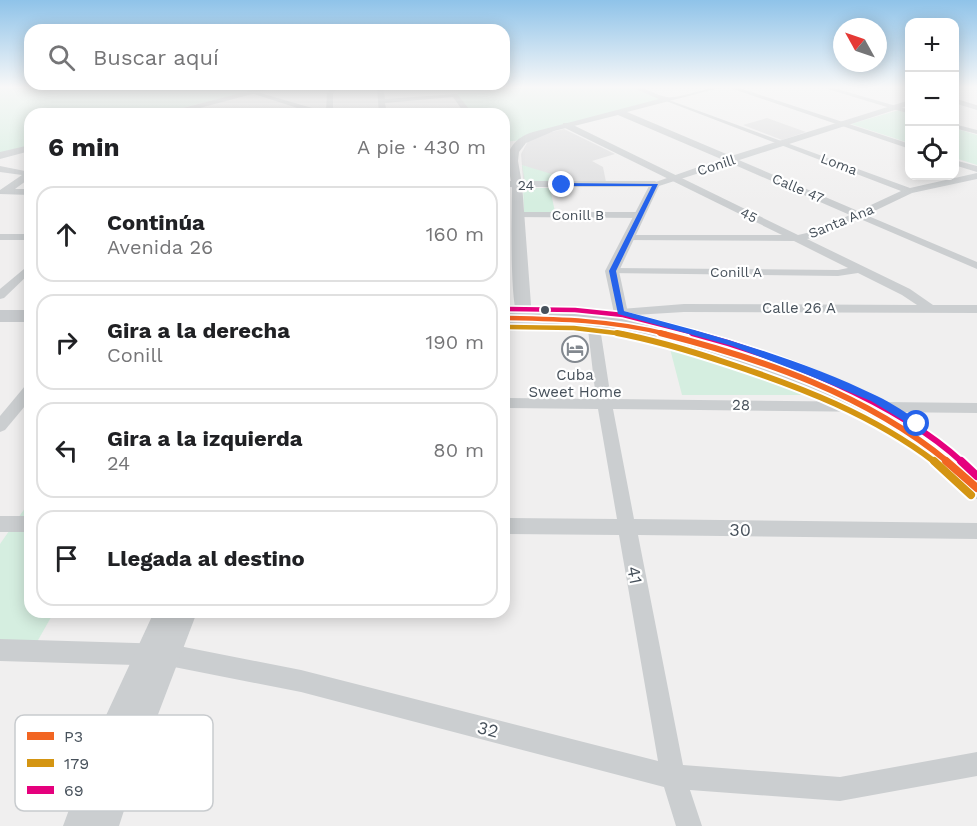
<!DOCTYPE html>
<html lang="es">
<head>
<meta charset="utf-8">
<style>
	:root { --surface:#fff; --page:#f2f2f2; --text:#202124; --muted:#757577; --line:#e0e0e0 }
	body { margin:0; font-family:"Work Sans",sans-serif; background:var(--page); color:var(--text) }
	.controls { position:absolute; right:18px; top:18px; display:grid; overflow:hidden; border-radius:12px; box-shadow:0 3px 15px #0003 }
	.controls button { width:54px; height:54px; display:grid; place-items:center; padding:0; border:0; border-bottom:2px solid var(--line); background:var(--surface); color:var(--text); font:30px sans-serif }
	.compass { position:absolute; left:833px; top:18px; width:54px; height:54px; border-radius:50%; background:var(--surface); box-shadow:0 3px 15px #0003; rotate:310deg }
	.stop { position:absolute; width:18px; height:18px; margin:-14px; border:4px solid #2563eb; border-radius:50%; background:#fff }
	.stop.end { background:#2563eb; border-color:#fff; box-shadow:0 2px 6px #0008 }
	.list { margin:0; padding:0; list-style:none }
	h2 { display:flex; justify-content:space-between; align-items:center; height:78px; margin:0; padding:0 24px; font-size:26px }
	h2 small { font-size:20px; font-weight:400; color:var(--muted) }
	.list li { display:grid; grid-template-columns:39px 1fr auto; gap:18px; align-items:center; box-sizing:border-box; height:96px; margin:0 12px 12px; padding:0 12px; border:2px solid var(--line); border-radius:18px }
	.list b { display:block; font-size:22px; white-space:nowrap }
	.list p { margin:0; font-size:20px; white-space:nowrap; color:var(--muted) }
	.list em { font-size:20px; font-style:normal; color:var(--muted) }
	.icon { flex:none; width:33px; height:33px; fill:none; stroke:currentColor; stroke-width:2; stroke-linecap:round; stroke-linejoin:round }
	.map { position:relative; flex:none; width:977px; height:826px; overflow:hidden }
	.search { position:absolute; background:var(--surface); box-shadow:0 3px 15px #0003; left:24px; top:24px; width:486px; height:66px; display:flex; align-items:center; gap:15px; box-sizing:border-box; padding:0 21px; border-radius:18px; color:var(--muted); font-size:22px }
	.panel { position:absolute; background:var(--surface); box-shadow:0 3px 15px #0003; left:24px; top:108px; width:486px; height:510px; border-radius:18px }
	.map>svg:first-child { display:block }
	.education { fill:#dededf }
	.green { fill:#d5eee0 }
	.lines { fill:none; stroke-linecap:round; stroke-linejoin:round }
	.minor { fill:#cbced0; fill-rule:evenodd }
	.tertiary { fill:#cbced0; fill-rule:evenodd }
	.secondary { fill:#cccfd1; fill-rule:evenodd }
	.primary { fill:#c7cacd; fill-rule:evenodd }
	.rail { stroke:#c6c7ca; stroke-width:1.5 }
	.bus-1-far2-casing { stroke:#fff; stroke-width:8 }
	.bus-1-far1-casing { stroke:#fff; stroke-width:10 }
	.bus-1-casing { stroke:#fff; stroke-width:12 }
	.bus-2-far2-casing { stroke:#fff; stroke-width:8 }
	.bus-2-far1-casing { stroke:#fff; stroke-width:10 }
	.bus-2-casing { stroke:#fff; stroke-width:12 }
	.bus-3-far2-casing { stroke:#fff; stroke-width:8 }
	.bus-3-far1-casing { stroke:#fff; stroke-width:10 }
	.bus-3-casing { stroke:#fff; stroke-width:12 }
	.bus-1-far2 { stroke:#f26522; stroke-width:4.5 }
	.bus-1-far1 { stroke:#f26522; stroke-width:6 }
	.bus-1 { stroke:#f26522; stroke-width:8 }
	.bus-2-far2 { stroke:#d49512; stroke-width:4.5 }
	.bus-2-far1 { stroke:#d49512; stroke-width:6 }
	.bus-2 { stroke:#d49512; stroke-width:8 }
	.bus-3-far2 { stroke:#e5007d; stroke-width:4.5 }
	.bus-3-far1 { stroke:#e5007d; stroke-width:6 }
	.bus-3 { stroke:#e5007d; stroke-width:8 }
	.route { fill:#2563eb }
	.bus-dot { fill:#47515b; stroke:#fff; stroke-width:2 }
	.labels { text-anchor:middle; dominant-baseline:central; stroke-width:4.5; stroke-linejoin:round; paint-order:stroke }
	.far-street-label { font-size:14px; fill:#47515b; stroke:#fff }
	.street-label { font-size:15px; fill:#47515b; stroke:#fff }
	.poi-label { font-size:15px; fill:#47515b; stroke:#fff }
	.near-street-label { font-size:18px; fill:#47515b; stroke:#fff }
	.key { fill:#fff; stroke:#c8cbce; stroke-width:1.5 }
	.key-label { font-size:16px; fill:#47515b }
</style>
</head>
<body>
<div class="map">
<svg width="977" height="826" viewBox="0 0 977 826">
	<rect width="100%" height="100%" fill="#f0efef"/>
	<g class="education">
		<path d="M767,118L806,132L782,140L743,125Z"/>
		<path d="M564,129L615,154L592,161L603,167L606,182L523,179L521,154L528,141L543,134Z"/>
	</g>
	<g class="green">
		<path d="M0,87H266L158,114H30V146L0,153Z"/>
		<path d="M459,87H635L668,100L551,129L523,140L504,142V114H469L455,95L460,92Z"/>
		<path d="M899,110L909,114V143L851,124Z"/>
		<path d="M954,128L977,135V165L955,158Z"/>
		<path d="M522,165L578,182H525Z"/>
		<path d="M523,188H550L555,212H524Z"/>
		<path d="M669,345L706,354L820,395H682Z"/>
		<path d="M30,501V612H54L33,649L0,650V544Z"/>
	</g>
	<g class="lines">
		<g class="minor">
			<path d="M335,87H342L333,93V114H316L248,92L253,91L326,112L327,92Z"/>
			<path d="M377,87H383L385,99L457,94L473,114H465L453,97L385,103L387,114H379Z"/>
			<path d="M727,87H736L910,144V149Z"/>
			<path d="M821,87H830L910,110V114Z"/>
			<path d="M905,87H910V89L906,88Z"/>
			<path d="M666,99L910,188L977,173V179L912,193L866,215L977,262V269L858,218L818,237L807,239L910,289L933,305H977V313L684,312L617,316L615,313L617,310L621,309L684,304L917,305L902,295L858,273L838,276L608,273L606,271L612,268L838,270L848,268L794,241L625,240L624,238L629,235H782L563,127V123H569L798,235L811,232L850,215L728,162V158H734L858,211L901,191L666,101Z"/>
			<path d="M954,99L977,106V110L954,103Z"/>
			<path d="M954,124L977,130V134L954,128Z"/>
			<path d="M954,160L977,166V172L954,165Z"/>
			<path d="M0,166L30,172V178L15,189H30V195L0,194V190L22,175L0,172Z"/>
			<path d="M504,181H655L660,184L655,187H504Z"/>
			<path d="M516,212H640L645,215L640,218L513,217V213Z"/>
			<rect x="0" y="234" width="30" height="6"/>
			<path d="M30,264V273L4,298L0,299V289Z"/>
			<path d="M593,317L599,321L611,399L977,403V413L613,409L634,519L977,523V539L638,535L683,765L840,777L977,752V776L840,801L690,790L702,826H676L664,787L301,692L169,666L0,661V639L169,644L301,670L658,761L619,535L504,534V518L617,519L598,409L504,408V398L596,399L587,321Z"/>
			<path d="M30,385V400L5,430L0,432V416L25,386Z"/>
			<rect x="0" y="516" width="30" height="16"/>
		</g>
		<g class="tertiary">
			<path d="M631,87C645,86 654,95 667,97C680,99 706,87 723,87L627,112L731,156L910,100V105L659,186L619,271L628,313L621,317L614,313L605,271L650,184L721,159L618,115L554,131L526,143L519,152L518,161L522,184L532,318L524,323L519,321C509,304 512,213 512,188C511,177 506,163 509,152C513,141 523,135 533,132L659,99Z"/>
			<path d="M954,87H960L954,89Z"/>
			<path d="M154,612H197L138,767L119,826H63L96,737Z"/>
		</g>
		<g class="secondary">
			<path d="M264,87H279L177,114H160Z"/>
			<path d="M30,145V151L0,159V152Z"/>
		</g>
		<g class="primary">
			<rect x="0" y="310" width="30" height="12"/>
			<path d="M504,312L575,313L621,318L706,339L781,364L877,402L949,447L977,472V499L967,496L931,461L861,414L765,374L692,349L621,330L575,325L504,324Z"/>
		</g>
		<path class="rail" d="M954,99L977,106"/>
		<defs>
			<path id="bus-1-far2" d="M504,318C559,319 612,320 666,334"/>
			<path id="bus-1-far1" d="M660,333C762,359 866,394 948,462"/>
			<path id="bus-1" d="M946,461L977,488"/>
			<path id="bus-2-far2" d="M504,327L574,328L624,334"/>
			<path id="bus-2-far1" d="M617,333C654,340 691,351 727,363C801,387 873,415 935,462"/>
			<path id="bus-2" d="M934,461L971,495"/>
			<path id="bus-3-far2" d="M504,309L575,310L623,315L698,334"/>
			<path id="bus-3-far1" d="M692,333C778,355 897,402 962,462"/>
			<path id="bus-3" d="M961,461L977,476"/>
		</defs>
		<use href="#bus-1-far2" class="bus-1-far2-casing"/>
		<use href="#bus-1-far1" class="bus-1-far1-casing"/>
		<use href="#bus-1" class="bus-1-casing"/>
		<use href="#bus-2-far2" class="bus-2-far2-casing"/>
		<use href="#bus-2-far1" class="bus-2-far1-casing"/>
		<use href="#bus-2" class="bus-2-casing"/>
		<use href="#bus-3-far2" class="bus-3-far2-casing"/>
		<use href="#bus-3-far1" class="bus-3-far1-casing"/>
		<use href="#bus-3" class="bus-3-casing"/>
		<use href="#bus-1-far2" class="bus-1-far2"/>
		<use href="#bus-1-far1" class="bus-1-far1"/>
		<use href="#bus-1" class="bus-1"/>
		<use href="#bus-2-far2" class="bus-2-far2"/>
		<use href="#bus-2-far1" class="bus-2-far1"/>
		<use href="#bus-2" class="bus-2"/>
		<use href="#bus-3-far2" class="bus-3-far2"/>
		<use href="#bus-3-far1" class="bus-3-far1"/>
		<use href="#bus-3" class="bus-3"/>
	</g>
	<linearGradient id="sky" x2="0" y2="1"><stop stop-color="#8fc3e9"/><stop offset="0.43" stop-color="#f8f8f8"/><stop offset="1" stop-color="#f8f8f8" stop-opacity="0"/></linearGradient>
	<rect width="977" height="202" fill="url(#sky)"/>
	<path class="route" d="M560,183L658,184L616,271L624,311C710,334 797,357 877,396C892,403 906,413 921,422V427H914L871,401L808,375L732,346L618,314L609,271L652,186H562Z"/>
	<defs>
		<symbol id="hotel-ring" viewBox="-11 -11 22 22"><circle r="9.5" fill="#fff" stroke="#82888f" stroke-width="1.5"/><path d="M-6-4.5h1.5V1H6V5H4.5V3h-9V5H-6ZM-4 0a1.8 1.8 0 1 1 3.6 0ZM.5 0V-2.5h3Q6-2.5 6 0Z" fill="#82888f"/></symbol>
	</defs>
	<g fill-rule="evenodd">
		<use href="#hotel-ring" x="560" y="334" width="30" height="30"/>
	</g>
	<circle class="bus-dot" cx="545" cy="310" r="5"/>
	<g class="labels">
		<g class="far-street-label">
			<text transform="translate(839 164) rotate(21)">Loma</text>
			<text transform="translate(716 165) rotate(-18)">Conill</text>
			<text x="526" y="185">24</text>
			<text transform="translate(798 188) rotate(23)">Calle 47</text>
			<text x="578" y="215">Conill B</text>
			<text transform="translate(749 215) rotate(26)">45</text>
			<text transform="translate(841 221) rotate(-22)">Santa Ana</text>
			<text x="736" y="272">Conill A</text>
		</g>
		<g class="street-label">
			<text x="799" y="308">Calle 26 A</text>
			<text transform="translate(741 405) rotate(1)">28</text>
		</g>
		<g class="poi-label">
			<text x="575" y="375">Cuba<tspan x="575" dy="17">Sweet Home</tspan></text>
		</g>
		<g class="near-street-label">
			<text x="740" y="529">30</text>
			<text transform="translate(635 575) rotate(79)">41</text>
			<text transform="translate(488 729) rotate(14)">32</text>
		</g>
	</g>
	<rect x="15" y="715" width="198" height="96" rx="9" class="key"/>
	<rect x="27" y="732" width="27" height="8" fill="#f26522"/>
	<rect x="27" y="759" width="27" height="8" fill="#d49512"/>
	<rect x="27" y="786" width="27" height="8" fill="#e5007d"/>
	<g class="key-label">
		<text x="64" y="742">P3</text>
		<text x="64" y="769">179</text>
		<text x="64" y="796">69</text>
	</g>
</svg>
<div class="controls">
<button>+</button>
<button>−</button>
<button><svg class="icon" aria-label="locate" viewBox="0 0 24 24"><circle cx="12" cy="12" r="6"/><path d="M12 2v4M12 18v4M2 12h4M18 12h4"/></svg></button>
</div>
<svg class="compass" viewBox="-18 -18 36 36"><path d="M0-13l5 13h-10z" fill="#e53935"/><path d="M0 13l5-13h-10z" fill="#757577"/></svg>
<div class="stop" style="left:917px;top:424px"></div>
<div class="stop end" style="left:562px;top:185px"></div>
<div class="search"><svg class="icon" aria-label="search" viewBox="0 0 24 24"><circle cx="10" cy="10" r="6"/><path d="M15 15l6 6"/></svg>Buscar aquí</div>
<section class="panel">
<h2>6 min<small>A pie · 430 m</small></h2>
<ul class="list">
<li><svg class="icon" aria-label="ahead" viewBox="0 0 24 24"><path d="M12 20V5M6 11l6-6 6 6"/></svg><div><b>Continúa</b><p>Avenida 26</p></div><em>160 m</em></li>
<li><svg class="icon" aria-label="right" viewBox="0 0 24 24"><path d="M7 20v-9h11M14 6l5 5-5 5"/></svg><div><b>Gira a la derecha</b><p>Conill</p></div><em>190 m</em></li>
<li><svg class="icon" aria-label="left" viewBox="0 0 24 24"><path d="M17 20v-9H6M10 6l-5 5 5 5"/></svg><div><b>Gira a la izquierda</b><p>24</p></div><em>80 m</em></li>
<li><svg class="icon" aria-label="arrive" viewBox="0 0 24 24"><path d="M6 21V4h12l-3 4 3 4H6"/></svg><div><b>Llegada al destino</b></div></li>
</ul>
</section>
</div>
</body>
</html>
